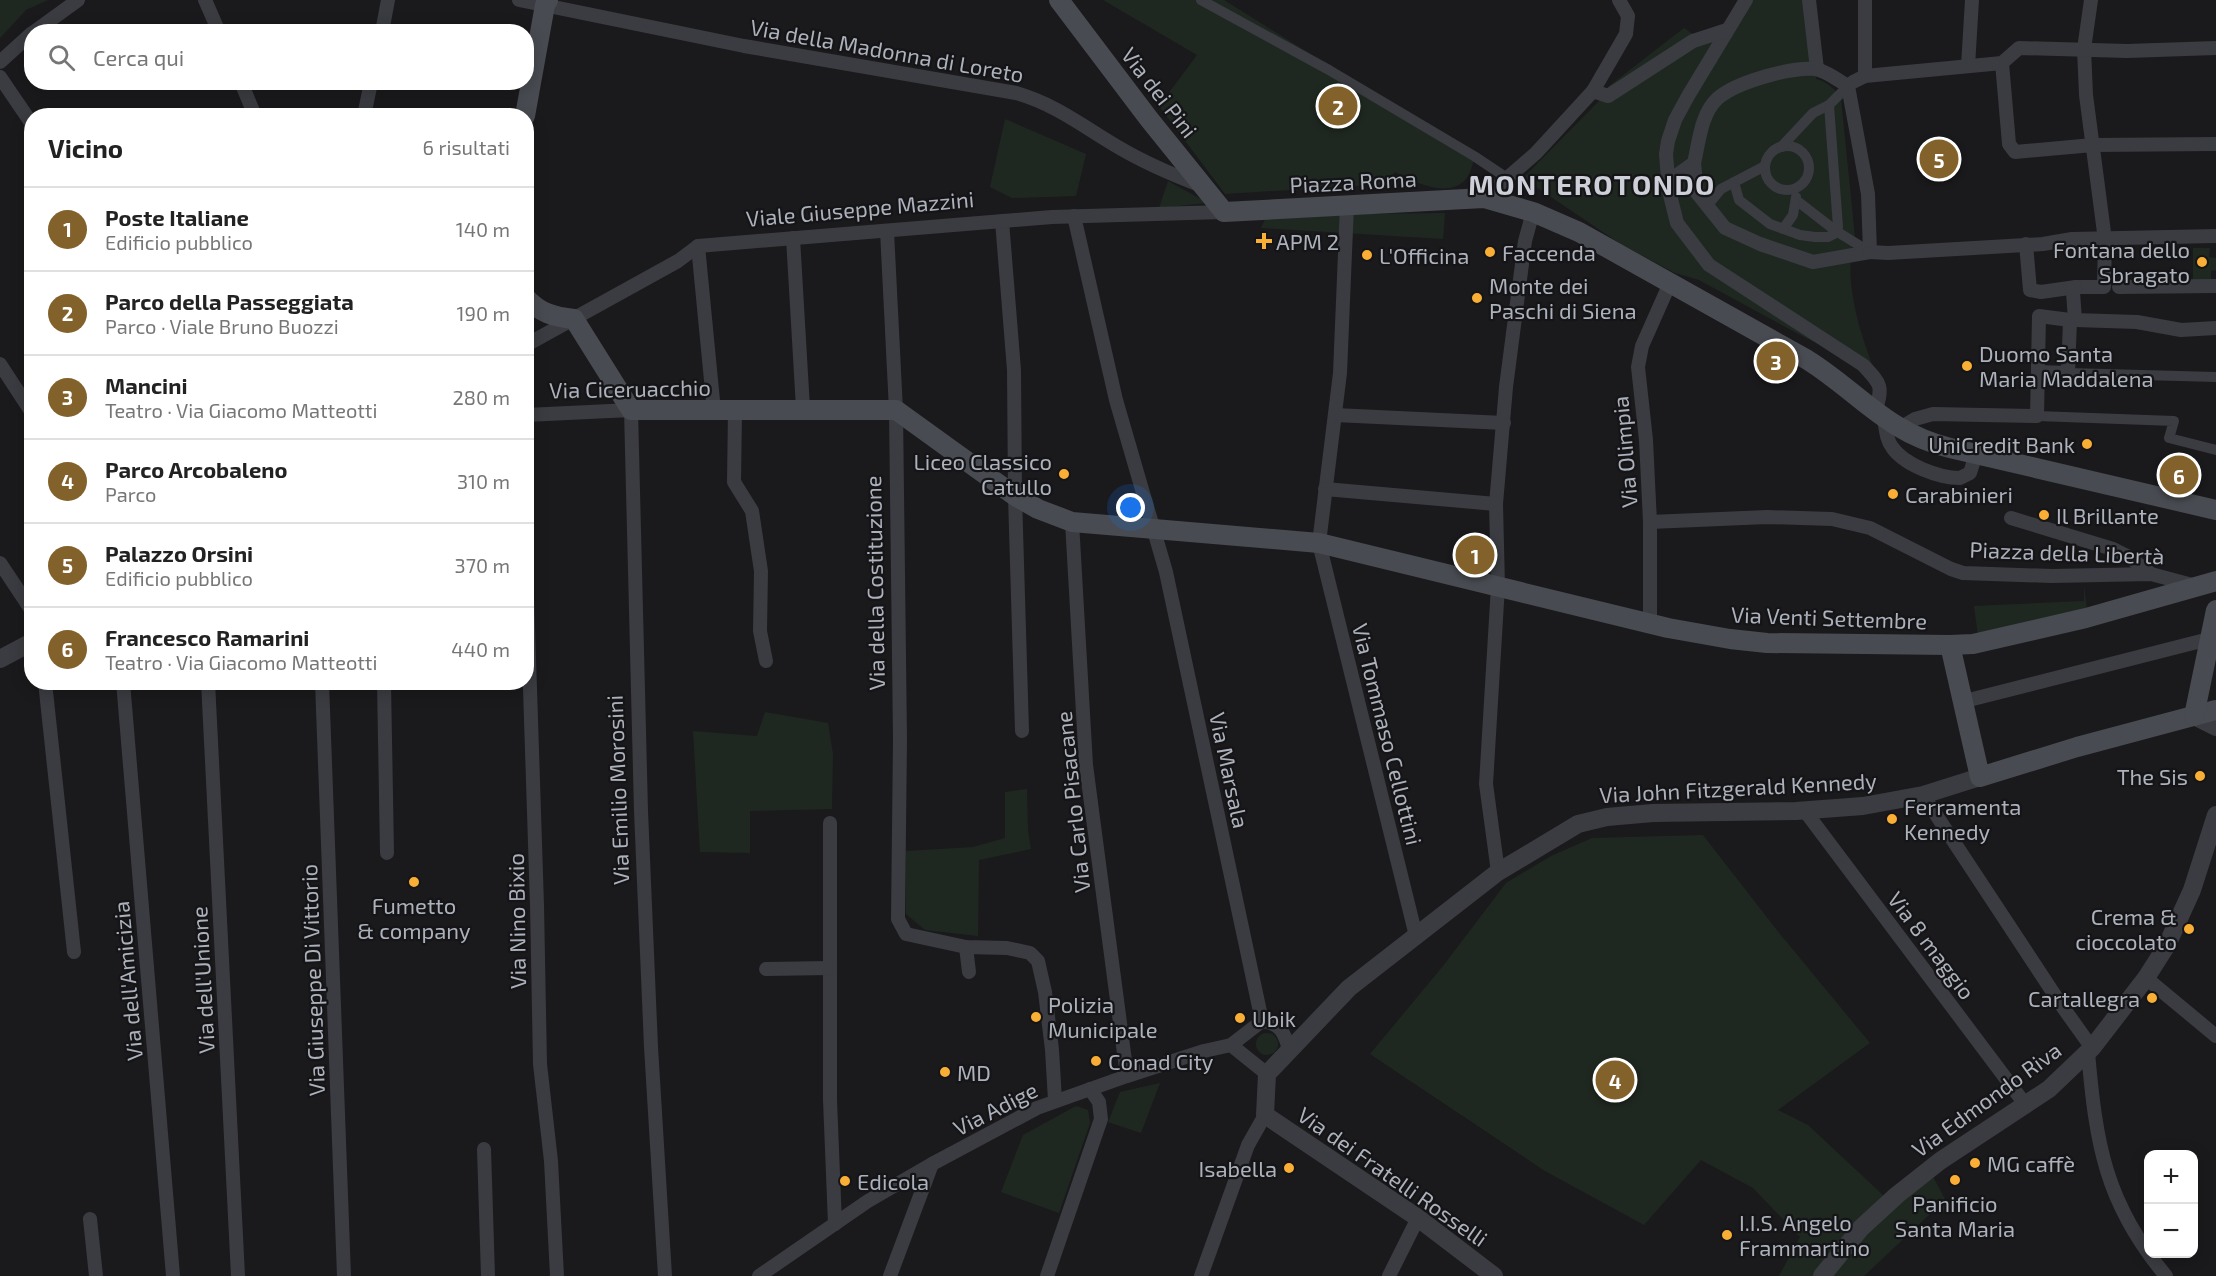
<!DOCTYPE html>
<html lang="it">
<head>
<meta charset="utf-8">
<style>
	:root { --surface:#fff; --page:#f6f6f6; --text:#222; --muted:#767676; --line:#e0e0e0; --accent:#83612b }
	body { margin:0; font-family:"Exo 2",sans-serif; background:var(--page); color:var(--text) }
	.controls { position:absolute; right:18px; bottom:18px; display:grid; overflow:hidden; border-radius:12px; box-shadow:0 3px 15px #0003 }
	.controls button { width:54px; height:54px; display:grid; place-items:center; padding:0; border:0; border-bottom:2px solid var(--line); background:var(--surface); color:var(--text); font:30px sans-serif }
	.you { position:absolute; left:1131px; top:508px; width:21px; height:21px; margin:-15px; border:4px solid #fff; border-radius:50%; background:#1a73e8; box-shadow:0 0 0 9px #1a73e833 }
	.badge { display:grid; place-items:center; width:39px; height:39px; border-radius:50%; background:var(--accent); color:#fff; font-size:20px; font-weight:700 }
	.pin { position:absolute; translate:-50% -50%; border:3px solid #fff; box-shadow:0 2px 6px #0006 }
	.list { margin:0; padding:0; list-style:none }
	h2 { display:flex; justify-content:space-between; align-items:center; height:78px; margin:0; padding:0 24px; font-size:26px }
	h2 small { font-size:20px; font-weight:400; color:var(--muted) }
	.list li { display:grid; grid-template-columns:39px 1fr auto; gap:18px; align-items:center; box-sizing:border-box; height:84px; padding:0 24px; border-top:2px solid var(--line) }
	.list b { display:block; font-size:22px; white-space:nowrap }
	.list p { margin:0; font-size:20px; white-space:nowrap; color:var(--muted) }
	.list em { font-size:20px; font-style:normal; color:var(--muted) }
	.icon { flex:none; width:33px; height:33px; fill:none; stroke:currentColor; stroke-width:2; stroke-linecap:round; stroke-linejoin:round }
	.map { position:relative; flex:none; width:2216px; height:1276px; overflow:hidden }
	.search { position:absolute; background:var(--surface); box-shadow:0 3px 15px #0003; left:24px; top:24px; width:510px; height:66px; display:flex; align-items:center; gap:15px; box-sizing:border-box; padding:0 21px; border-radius:24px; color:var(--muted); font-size:22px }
	.panel { position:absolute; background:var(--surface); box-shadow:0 3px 15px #0003; left:24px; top:108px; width:510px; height:582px; border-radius:24px }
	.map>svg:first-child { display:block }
	.green { fill:#1f2820 }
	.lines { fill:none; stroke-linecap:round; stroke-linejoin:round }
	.pedestrian { stroke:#3a3c41; stroke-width:10 }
	.minor { stroke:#3a3c41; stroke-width:14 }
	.tertiary { stroke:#3a3c41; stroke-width:18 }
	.secondary { stroke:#484b51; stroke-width:20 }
	.poi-dot { fill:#f9af35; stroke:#151517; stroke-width:2 }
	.labels { text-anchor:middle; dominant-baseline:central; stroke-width:4.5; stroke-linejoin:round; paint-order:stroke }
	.street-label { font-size:22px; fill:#acb1bc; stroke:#151517 }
	.poi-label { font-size:22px; fill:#acb1bc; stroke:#151517; text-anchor:start }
	.district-label { font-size:28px; font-weight:bold; letter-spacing:1.5px; fill:#cdd0d8; stroke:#151517 }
</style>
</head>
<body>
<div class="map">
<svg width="2216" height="1276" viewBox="0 0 2216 1276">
	<rect width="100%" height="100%" fill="#1a1a1c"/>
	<g class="green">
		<path d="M0,0H48L26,10L0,38Z"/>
		<path d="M1103,0H1224L1474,156C1469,205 1424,188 1395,172L1387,184L1225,194L1159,106L1197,55Z"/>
		<path d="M1749,0H1804L1818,64L1816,79C1828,82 1835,89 1841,99L1855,237C1842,274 1859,331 1873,366L1863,365L1804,337L1699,280L1675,273L1622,245L1523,178L1599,101L1686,45L1727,30Z"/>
		<path d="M1684,28L1694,35L1608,93L1609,86Z"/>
		<path d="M1005,119L1086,154L1076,196L1012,198L990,187Z"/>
		<path d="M1168,181L1208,203L1159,208Z"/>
		<path d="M1445,213L1443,239L1261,228L1267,215Z"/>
		<path d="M2193,248H2210L2209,257L2216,258V270L2211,271V281L2193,280Z"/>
		<path d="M2084,586L2087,609L1978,636L1974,606L2084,601Z"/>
		<path d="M765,712L828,723L833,754L832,809L750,811V853L700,852L693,731L757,736Z"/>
		<path d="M1027,789L1028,831L1031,849L979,860L978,936L925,930L906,914V851L973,847L1005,838V792Z"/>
		<path d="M1703,835L1776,929L1870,1043L1778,1110L1808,1125L1885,1197L1818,1276H1779L1800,1237L1753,1188L1701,1160L1644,1225L1545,1171L1370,1054L1443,966L1506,883L1551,856L1592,838Z"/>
		<circle cx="1267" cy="1044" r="11"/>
		<path d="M1160,1083L1141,1133L1108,1122L1120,1092Z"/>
		<path d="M1076,1106L1088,1110L1090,1123L1059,1213L1001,1192L1023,1135Z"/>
		<path d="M1932,1175L1951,1210L1930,1214L1864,1276H1832L1877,1219Z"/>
	</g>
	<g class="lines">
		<g class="pedestrian">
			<path d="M1201,0L1329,70L1474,156L1507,178"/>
			<circle cx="1787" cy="168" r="22"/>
			<path d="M1781,147L1813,113L1829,105"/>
			<path d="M1734,182L1739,200L1770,224L1800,235L1815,237H1828L1834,234L1838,227L1829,105L1851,83"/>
			<path d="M1796,200L1836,231L1870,252"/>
			<path d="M1707,206L1721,189L1765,166"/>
			<path d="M1783,229L1793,215L1796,197"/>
			<path d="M2068,373L2216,377"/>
			<path d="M2037,416L2174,421L2169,438L2216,450"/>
		</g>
		<g class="minor">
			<path d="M205,0L219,32"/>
			<path d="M519,0L744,46L1016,93C1055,104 1084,127 1118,147C1145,163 1173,175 1202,186"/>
			<path d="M1746,0L1688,96L1675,120L1668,141L1666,154L1669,191L1677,223L1709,265L1863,365C1882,385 1883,386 1875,413"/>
			<path d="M1809,0L1817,69"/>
			<path d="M1865,0V76"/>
			<path d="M2091,0L2084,49L2086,95L2105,240L2104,287H2076L2073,292L2075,320L2137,322L2181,330L2216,328"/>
			<path d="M34,32L78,0"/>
			<path d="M382,32L388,0"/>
			<path d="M0,62L32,33"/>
			<path d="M2002,63L2009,144L2015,152L2093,145L2216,144"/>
			<path d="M2002,63L2019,48L2127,51L2216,48"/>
			<path d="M1968,66L1972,0"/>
			<path d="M0,77L32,124"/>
			<path d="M241,82L255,116"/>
			<path d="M1853,82L1865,76L2002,63"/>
			<path d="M1593,91L1608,96L1693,41L1727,30"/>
			<path d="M364,116L371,82"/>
			<path d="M1669,181L1694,163C1699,142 1701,113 1718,98C1737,82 1790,67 1815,69C1825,70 1839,81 1848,86L1868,194L1870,252L1813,262L1760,244L1725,228L1697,193L1694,163"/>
			<path d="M1484,198L1536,153L1593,91L1626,34L1628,16L1619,0"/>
			<path d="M1347,205L1340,373L1319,543L1416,936"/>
			<path d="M1074,216L1116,400L1166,572L1262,1021"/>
			<path d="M1002,221L1014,370L1015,496L1022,731"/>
			<path d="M887,231L896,410L900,739L898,919L906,934L966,947L1007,948L1030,953L1038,961L1045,992L1052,1050L1055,1100"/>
			<path d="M793,238L803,408"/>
			<path d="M2026,244L2030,290L2041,292L2076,287"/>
			<path d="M698,246L714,411"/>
			<path d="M1870,252L1888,253L2043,244L2072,239L2216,236"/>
			<path d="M2119,287L2216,286"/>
			<path d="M526,345L678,261L698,246L1052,217L1224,212"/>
			<path d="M0,364L32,413"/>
			<path d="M735,410L734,482L752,511L761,571L760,631L766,661"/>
			<path d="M526,415L631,410L641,811L651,1047L665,1276"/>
			<path d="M1335,415L1504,423"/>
			<path d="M1884,419C1886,429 1886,439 1892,447C1904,465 1939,478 1960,478L1970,473L1976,454"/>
			<path d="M1900,428L1915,419L1933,414L2037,416L2039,316L2070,320L2068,373L2038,372"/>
			<path d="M1325,489L1496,504"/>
			<path d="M2011,518L2113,549L2129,557L2151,574"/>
			<path d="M1072,522L1086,765L1127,1076"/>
			<path d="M1650,522L1767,517L1832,519L1870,528L1951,569L1963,573L2052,576L2151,574L2196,586"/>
			<path d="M0,563L32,611"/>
			<path d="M526,565L537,905L540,1064L551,1161L557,1276"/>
			<path d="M1650,624V522L1646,440L1638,367L1642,346L1670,283"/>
			<path d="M45,682L74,952"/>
			<path d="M123,682L173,1276"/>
			<path d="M208,682L238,1276"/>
			<path d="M322,682L344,1276"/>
			<path d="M384,682L387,853"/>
			<path d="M1961,702L2209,639"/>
			<path d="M1923,795L2062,1006L2092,1048"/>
			<path d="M1805,811L2025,1104"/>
			<path d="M830,823V1100L835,1224"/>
			<path d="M1498,872L1486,784L1498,586L1496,504L1506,387L1525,241L1533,212"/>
			<path d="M966,947L969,972"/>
			<path d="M766,969L830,968"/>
			<path d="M2146,978L2216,1036"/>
			<path d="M1231,1045L1262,1021C1280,1023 1285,1033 1289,1050"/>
			<path d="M2088,1052C2096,1144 2105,1203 2166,1276"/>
			<path d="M484,1149L488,1276"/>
			<path d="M90,1219L96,1276"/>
			<path d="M759,1276L868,1201L932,1164L1037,1108L1127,1076L1204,1051L1231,1045L1267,1074"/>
			<path d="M890,1276L932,1164"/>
			<path d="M1047,1276L1101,1119L1099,1102L1090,1089"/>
			<path d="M1201,1276L1248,1145L1265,1115"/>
			<path d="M1389,1276L1418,1218"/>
		</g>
		<g class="tertiary">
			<path d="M0,659L32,642"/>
			<path d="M2194,716L2216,727"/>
			<path d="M1494,1276L1418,1218L1265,1115L1267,1074L1349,988L1498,872L1578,824L1607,817L1653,813L1796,811L1863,806L1923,795L1980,777"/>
			<path d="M1822,1276L1861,1228L1897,1195L1940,1161L2049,1089L2092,1048L2146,978L2167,945L2192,890L2216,815"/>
		</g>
		<g class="secondary">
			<path d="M1059,0L1149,119L1224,212L1484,198L1533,212L1579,232L1806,359C1858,391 1885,432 1950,448L2216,510"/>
			<path d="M525,116L545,5L548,0"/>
			<path d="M526,298C540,313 554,317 574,319L631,410H896L1015,496L1038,509L1072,522L1319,543L1668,628L1730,639L1767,643L1950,645L1973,644L2086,618L2216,581"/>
			<path d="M1950,645L1980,777L2077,747L2216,710"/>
			<path d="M2194,716L2216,610"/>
		</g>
	</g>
	<g class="poi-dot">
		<path d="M1261 232h6v6h6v6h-6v6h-6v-6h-6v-6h6z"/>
		<circle cx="1490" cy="252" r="6"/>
		<circle cx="1367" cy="255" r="6"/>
		<circle cx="2202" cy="262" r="6"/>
		<circle cx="1477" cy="298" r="6"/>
		<circle cx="1967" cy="366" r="6"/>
		<circle cx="2087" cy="444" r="6"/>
		<circle cx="1064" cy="474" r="6"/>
		<circle cx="1893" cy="494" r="6"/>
		<circle cx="2044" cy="515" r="6"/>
		<circle cx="2200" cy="776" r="6"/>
		<circle cx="1892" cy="819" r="6"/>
		<circle cx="414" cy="882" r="6"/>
		<circle cx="2189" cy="929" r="6"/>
		<circle cx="2152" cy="998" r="6"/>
		<circle cx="1036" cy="1017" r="6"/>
		<circle cx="1240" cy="1018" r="6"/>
		<circle cx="1096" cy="1061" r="6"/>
		<circle cx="945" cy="1072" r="6"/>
		<circle cx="1975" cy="1163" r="6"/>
		<circle cx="1289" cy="1168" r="6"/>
		<circle cx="1955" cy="1180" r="6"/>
		<circle cx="845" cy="1181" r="6"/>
		<circle cx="1727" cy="1235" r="6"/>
	</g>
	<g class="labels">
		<g class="street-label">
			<text transform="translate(887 50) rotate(10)">Via della Madonna di Loreto</text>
			<text transform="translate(1160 92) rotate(52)">Via dei Pini</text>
			<text transform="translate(1353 181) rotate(-3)">Piazza Roma</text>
			<text transform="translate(860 208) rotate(-5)">Viale Giuseppe Mazzini</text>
			<text transform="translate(630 388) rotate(-1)">Via Ciceruacchio</text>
			<text transform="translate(1624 452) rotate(-95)">Via Olimpia</text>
			<text transform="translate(2067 552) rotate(2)">Piazza della Libertà</text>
			<text transform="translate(874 583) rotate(-91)">Via della Costituzione</text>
			<text transform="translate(1829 617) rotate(2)">Via Venti Settembre</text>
			<text transform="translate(1388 734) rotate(76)">Via Tommaso Cellottini</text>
			<text transform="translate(1230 770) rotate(78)">Via Marsala</text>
			<text transform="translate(1738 787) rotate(-3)">Via John Fitzgerald Kennedy</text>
			<text transform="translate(617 790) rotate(-92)">Via Emilio Morosini</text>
			<text transform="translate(1072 802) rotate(-96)">Via Carlo Pisacane</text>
			<text transform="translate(516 921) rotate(-91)">Via Nino Bixio</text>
			<text transform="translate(1932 945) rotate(53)">Via 8 maggio</text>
			<text transform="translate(202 980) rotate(-93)">Via dell'Unione</text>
			<text transform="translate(312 980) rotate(-92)">Via Giuseppe Di Vittorio</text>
			<text transform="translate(127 981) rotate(-95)">Via dell'Amicizia</text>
			<text transform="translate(1986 1099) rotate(-36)">Via Edmondo Riva</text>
			<text transform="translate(995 1108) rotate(-27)">Via Adige</text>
			<text transform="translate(1393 1176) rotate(35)">Via dei Fratelli Rosselli</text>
		</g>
		<g class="poi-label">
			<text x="1276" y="241">APM 2</text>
			<text x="2190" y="249" text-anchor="end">Fontana dello<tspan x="2190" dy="25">Sbragato</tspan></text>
			<text x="1502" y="252">Faccenda</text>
			<text x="1379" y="255">L'Officina</text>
			<text x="1489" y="285">Monte dei<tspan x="1489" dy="25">Paschi di Siena</tspan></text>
			<text x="1979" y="353">Duomo Santa<tspan x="1979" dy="25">Maria Maddalena</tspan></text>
			<text x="2075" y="444" text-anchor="end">UniCredit Bank</text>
			<text x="1052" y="461" text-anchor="end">Liceo Classico<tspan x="1052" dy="25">Catullo</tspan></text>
			<text x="1905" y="494">Carabinieri</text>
			<text x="2056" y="515">Il Brillante</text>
			<text x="2188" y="776" text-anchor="end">The Sis</text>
			<text x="1904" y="806">Ferramenta<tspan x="1904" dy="25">Kennedy</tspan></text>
			<text x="414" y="905" text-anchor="middle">Fumetto<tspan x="414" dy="25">&amp; company</tspan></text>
			<text x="2177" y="916" text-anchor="end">Crema &amp;<tspan x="2177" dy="25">cioccolato</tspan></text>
			<text x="2140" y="998" text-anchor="end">Cartallegra</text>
			<text x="1048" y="1004">Polizia<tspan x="1048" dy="25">Municipale</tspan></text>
			<text x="1252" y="1018">Ubik</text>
			<text x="1108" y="1061">Conad City</text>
			<text x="957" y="1072">MD</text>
			<text x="1987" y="1163">MG caffè</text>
			<text x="1277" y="1168" text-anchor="end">Isabella</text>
			<text x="857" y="1181">Edicola</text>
			<text x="1955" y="1203" text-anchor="middle">Panificio<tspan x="1955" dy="25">Santa Maria</tspan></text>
			<text x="1739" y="1222">I.I.S. Angelo<tspan x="1739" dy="25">Frammartino</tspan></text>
		</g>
		<g class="district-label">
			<text x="1592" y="184">MONTEROTONDO</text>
		</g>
	</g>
</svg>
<div class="controls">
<button>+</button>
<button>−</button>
</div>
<div class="you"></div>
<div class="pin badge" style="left:1475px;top:555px">1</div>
<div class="pin badge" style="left:1338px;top:106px">2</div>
<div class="pin badge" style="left:1776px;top:361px">3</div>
<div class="pin badge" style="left:1615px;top:1080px">4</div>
<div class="pin badge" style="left:1939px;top:159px">5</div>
<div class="pin badge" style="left:2179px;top:475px">6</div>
<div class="search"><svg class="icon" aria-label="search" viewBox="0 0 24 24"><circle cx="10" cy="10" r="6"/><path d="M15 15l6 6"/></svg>Cerca qui</div>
<section class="panel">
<h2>Vicino<small>6 risultati</small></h2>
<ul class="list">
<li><span class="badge">1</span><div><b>Poste Italiane</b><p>Edificio pubblico</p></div><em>140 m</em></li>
<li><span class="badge">2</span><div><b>Parco della Passeggiata</b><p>Parco · Viale Bruno Buozzi</p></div><em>190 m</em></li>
<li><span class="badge">3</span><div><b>Mancini</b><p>Teatro · Via Giacomo Matteotti</p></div><em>280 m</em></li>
<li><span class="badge">4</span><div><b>Parco Arcobaleno</b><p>Parco</p></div><em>310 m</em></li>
<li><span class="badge">5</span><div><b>Palazzo Orsini</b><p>Edificio pubblico</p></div><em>370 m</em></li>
<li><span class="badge">6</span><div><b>Francesco Ramarini</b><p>Teatro · Via Giacomo Matteotti</p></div><em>440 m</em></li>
</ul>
</section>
</div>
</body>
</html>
